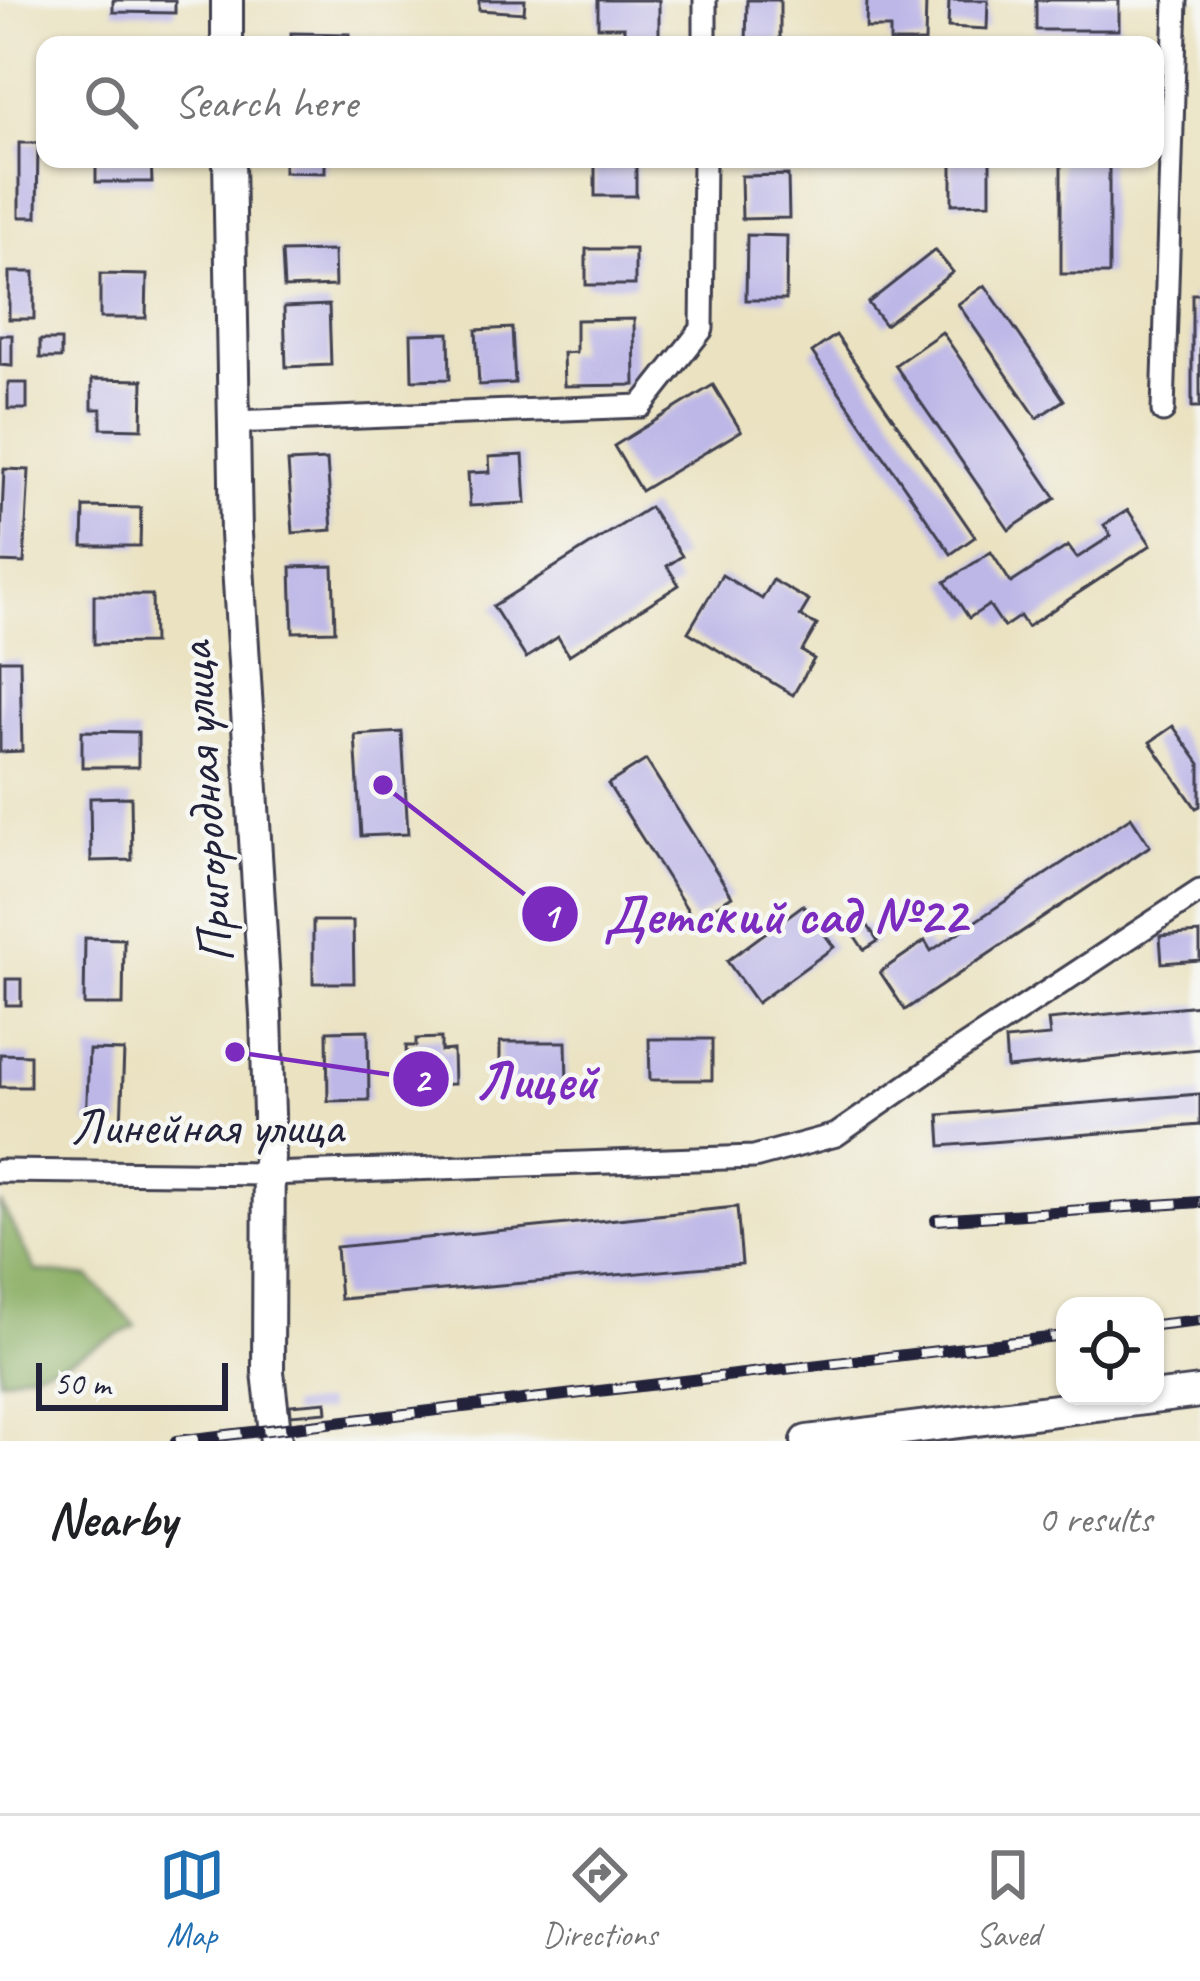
<!DOCTYPE html>
<html lang="en">
<head>
<meta charset="utf-8">
<style>
	:root { --surface:#fff; --page:#f2f2f2; --text:#202124; --muted:#757577; --line:#e0e0e0; --accent:#1f6fb2 }
	body { margin:0; font-family:Caveat,sans-serif; background:var(--page); color:var(--text) }
	.controls { position:absolute; right:36px; bottom:36px; display:grid; overflow:hidden; border-radius:24px; box-shadow:0 3px 9px #0004 }
	.controls button { width:108px; height:108px; display:grid; place-items:center; padding:0; border:0; border-bottom:3px solid var(--line); background:var(--surface); color:var(--text); font:60px sans-serif }
	.scale { position:absolute; left:36px; bottom:30px; width:192px; box-sizing:border-box; padding-left:12px; border:6px solid #22223b; border-top:0; font-size:33px; line-height:42px; white-space:nowrap; color:#22223b; -webkit-text-stroke:9px #f6f6f2; paint-order:stroke }
	.list { margin:0; padding:0; list-style:none }
	h2 { display:flex; justify-content:space-between; align-items:center; height:156px; margin:0; padding:0 48px; font-size:51px }
	h2 small { font-size:39px; font-weight:400; color:var(--muted) }
	.icon { flex:none; width:66px; height:66px; fill:none; stroke:currentColor; stroke-width:2; stroke-linecap:round; stroke-linejoin:round }
	.map { position:relative; flex:none; width:1200px; height:1441px; overflow:hidden }
	.search { position:absolute; background:var(--surface); box-shadow:0 3px 9px #0004; left:36px; right:36px; top:36px; height:132px; display:flex; align-items:center; gap:30px; box-sizing:border-box; padding:0 42px; border-radius:24px; color:var(--muted); font-size:45px }
	.sheet { height:372px; background:var(--surface) }
	nav { display:flex; justify-content:space-around; align-items:center; box-sizing:border-box; height:168px; border-top:3px solid var(--line); background:var(--surface); font-size:33px; color:var(--muted) }
	nav a { display:grid; justify-items:center; gap:6px }
	nav .on { color:var(--accent) }
	.map>svg:first-child { display:block }
	.forest { fill:#88ad62; stroke:#55684e; stroke-width:3 }
	.building { fill:#bdb7e7 }
	.lines { fill:none; stroke-linecap:round; stroke-linejoin:round }
	.minor-casing { stroke:#403f4f; stroke-width:27 }
	.secondary-casing { stroke:#403f4f; stroke-width:36 }
	.minor { stroke:#fff; stroke-width:21 }
	.secondary { stroke:#fff; stroke-width:30 }
	.rail-casing { stroke:#22223b; stroke-width:12 }
	.rail { stroke:#f6f6f2; stroke-width:8; stroke-dasharray:22; stroke-linecap:butt }
	.labels { text-anchor:middle; dominant-baseline:central; stroke-width:9; stroke-linejoin:round; paint-order:stroke }
	.street-label { font-size:51px; fill:#22223b; stroke:#f6f6f2 }
	.leader { fill:none; stroke:#7b2cbf; stroke-width:4.5 }
	.callout-dot { fill:#7b2cbf; stroke:#f6f6f2; stroke-width:4.5 }
	.mark-label { font-size:36px; text-anchor:middle; font-weight:bold; fill:#fff }
	.callout-label { font-size:54px; text-anchor:middle; font-weight:bold; fill:#7b2cbf; stroke:#f6f6f2; stroke-width:9; stroke-linejoin:round; paint-order:stroke }
</style>
</head>
<body>
<div class="map">
<svg width="1200" height="1441" viewBox="0 0 1200 1441">
	<rect width="100%" height="100%" fill="#f6f6f2"/>
	<filter id="ink" filterUnits="userSpaceOnUse"><feTurbulence type="fractalNoise" baseFrequency=".00833" numOctaves="2"/><feDisplacementMap in="SourceGraphic" scale="24" xChannelSelector="R" yChannelSelector="G"/><feConvolveMatrix kernelMatrix="1 2 1 2 8 2 1 2 1" color-interpolation-filters="sRGB"/></filter>
	<filter id="wash" filterUnits="userSpaceOnUse"><feTurbulence type="fractalNoise" baseFrequency=".004" numOctaves="4" result="noise"/><feDisplacementMap in="SourceGraphic" scale="48" xChannelSelector="R" yChannelSelector="G"/><feGaussianBlur stdDeviation="2.7" result="paint"/><feColorMatrix in="noise" values="0 0 0 0 0 0 0 0 0 0 0 0 0 0 0 0 0 1.4 0 .05"/><feComposite in="paint" operator="in"/></filter>
	<g filter="url(#wash)">
		<rect width="100%" height="100%" fill="#eae2c1"/>
		<path class="forest" d="M0,1202L36,1271L89,1277L136,1326L64,1362L0,1380Z"/>
		<g id="blocks">
			<g class="building">
				<path d="M113,0H175V13L113,12Z"/>
				<path d="M479,0H525L524,13L479,10Z"/>
				<path d="M598,0H659V45H624V27H598Z"/>
				<path d="M747,0H780V45H746Z"/>
				<path d="M867,0H926L925,42H890V28H866Z"/>
				<path d="M949,0H988L987,29L948,27Z"/>
				<rect x="1036" y="0" width="83" height="30"/>
				<path d="M291,33L350,34V45H291Z"/>
				<path d="M19,143H38L37,217H19Z"/>
				<path d="M96,159H151L152,182H96Z"/>
				<path d="M284,159H325V173L284,172Z"/>
				<rect x="595" y="159" width="41" height="37"/>
				<path d="M952,159H990V203L952,204Z"/>
				<rect x="1061" y="159" width="48" height="115"/>
				<path d="M788,175L789,218L742,219L741,176Z"/>
				<path d="M747,235L787,236L786,300H746Z"/>
				<rect x="586" y="249" width="49" height="36"/>
				<path d="M935,250L953,272L885,325L868,303Z"/>
				<path d="M334,251L335,286L284,288L282,252Z"/>
				<rect x="9" y="272" width="25" height="47"/>
				<path d="M100,274L147,275L146,318H100Z"/>
				<path d="M985,285L1064,400L1037,418L958,304Z"/>
				<rect x="1192" y="294" width="8" height="113"/>
				<path d="M329,305L331,365L286,367L284,307Z"/>
				<path d="M634,319L635,385L564,386L563,353L576,352V320Z"/>
				<path d="M512,328L515,383L479,385L476,330Z"/>
				<path d="M942,332L1056,498L1009,530L895,365Z"/>
				<path d="M449,333L450,379L412,380L411,334Z"/>
				<path d="M0,335H12V366L0,365Z"/>
				<path d="M836,335L975,537L951,554L812,352Z"/>
				<rect x="40" y="340" width="21" height="18"/>
				<path d="M92,379L143,380L142,429L101,428V409H92Z"/>
				<rect x="8" y="383" width="19" height="26"/>
				<path d="M713,385L741,431L641,491L614,446Z"/>
				<path d="M523,455L526,503L470,506L468,473L490,472L489,457Z"/>
				<path d="M327,460L332,530L293,533L288,462Z"/>
				<path d="M4,469L29,470L24,563L0,562Z"/>
				<path d="M84,507L141,508L140,546H83Z"/>
				<path d="M650,507L682,556L667,566L679,585L569,655L558,637L526,658L493,606Z"/>
				<path d="M1128,510L1151,545L1027,627L1020,616L1004,627L989,605L969,618L945,582L991,552L1011,583L1068,546L1077,558L1111,536L1104,525Z"/>
				<path d="M333,566L335,631L293,632L291,567Z"/>
				<path d="M722,575L762,599L773,580L809,601L800,616L817,625L802,651L814,659L793,695L688,632Z"/>
				<path d="M94,595H152L153,643L94,644Z"/>
				<path d="M0,660H20L22,751L0,752Z"/>
				<path d="M1173,726L1200,764V806L1196,808L1150,742Z"/>
				<path d="M82,731L138,732V767H82Z"/>
				<path d="M402,732L408,834L361,836L355,735Z"/>
				<path d="M646,760L732,896L694,920L608,784Z"/>
				<path d="M131,797L132,860L91,861L90,798Z"/>
				<path d="M1131,817L1150,846L905,1010L880,972L925,941L931,951Z"/>
				<path d="M803,905L834,947L757,1003L727,961Z"/>
				<path d="M313,921H353L354,983H313Z"/>
				<path d="M866,923L878,941L864,950L852,932Z"/>
				<path d="M1200,933V960L1162,963L1160,936Z"/>
				<path d="M85,938L124,939L123,1005H84Z"/>
				<rect x="6" y="979" width="15" height="26"/>
				<path d="M1200,1005V1049L1007,1068L1005,1040L1050,1036L1048,1020Z"/>
				<path d="M368,1030L369,1100L328,1101L327,1031Z"/>
				<path d="M441,1038V1051L453,1050L454,1084L408,1085L406,1046H416V1039Z"/>
				<path d="M649,1039H712V1080H650Z"/>
				<path d="M500,1042H566L567,1085L500,1086Z"/>
				<path d="M89,1050L124,1051L121,1125L86,1124Z"/>
				<path d="M0,1054L30,1055V1087H0Z"/>
				<path d="M1200,1094V1125L941,1146L939,1115Z"/>
				<path d="M737,1207L742,1264L340,1299L336,1247Z"/>
				<path d="M326,1402L327,1412L291,1415L290,1405Z"/>
			</g>
		</g>
	</g>
	<g filter="url(#ink)">
		<use href="#blocks" fill-opacity="0" stroke="#403f4f" stroke-width="3"/>
		<g class="lines">
			<defs>
				<g id="minor">
					<path d="M705,45V0"/>
					<path d="M1163,411L1176,0"/>
					<path d="M233,422L641,406L702,329L704,159"/>
					<path d="M0,1171L269,1174L754,1157L836,1135L944,1060L1200,891"/>
				</g>
				<g id="secondary">
					<path d="M227,0V45"/>
					<path d="M229,159L236,534L266,1015L269,1114L268,1372L276,1441"/>
					<path d="M807,1441L1200,1392"/>
				</g>
			</defs>
			<use href="#minor" class="minor-casing"/>
			<use href="#secondary" class="secondary-casing"/>
			<use href="#minor" class="minor"/>
			<use href="#secondary" class="secondary"/>
			<defs>
				<g id="rail">
					<path d="M936,1220L1200,1202"/>
					<path d="M1155,1325L1200,1320"/>
					<path d="M176,1441L1065,1336"/>
				</g>
			</defs>
			<use href="#rail" class="rail-casing"/>
			<use href="#rail" class="rail"/>
		</g>
	</g>
	<g class="labels">
		<g class="street-label">
			<text transform="translate(205 803) rotate(-94)">Пригородная улица</text>
			<text x="207" y="1126">Линейная улица</text>
		</g>
	</g>
	<path class="leader" d="M383 785L550 914M235 1052L421 1079"/>
	<g class="callout-dot">
		<circle cx="383" cy="785" r="12"/>
		<circle cx="235" cy="1052" r="12"/>
		<circle cx="550" cy="914" r="30"/>
		<circle cx="421" cy="1079" r="30"/>
	</g>
	<g class="mark-label">
		<text x="550" y="927">1</text>
		<text x="421" y="1092">2</text>
	</g>
	<g class="callout-label">
		<text x="785" y="933">Детский сад №22</text>
		<text x="536" y="1098">Лицей</text>
	</g>
</svg>
<div class="controls">
<button><svg class="icon" aria-label="locate" viewBox="0 0 24 24"><circle cx="12" cy="12" r="6"/><path d="M12 2v4M12 18v4M2 12h4M18 12h4"/></svg></button>
</div>
<div class="scale">50 m</div>
<div class="search"><svg class="icon" aria-label="search" viewBox="0 0 24 24"><circle cx="10" cy="10" r="6"/><path d="M15 15l6 6"/></svg>Search here</div>
</div>
<section class="sheet">
<h2>Nearby<small>0 results</small></h2>
<ul class="list">
</ul>
</section>
<nav>
<a class="on"><svg class="icon" aria-label="map" viewBox="0 0 24 24"><path d="M3 6l6-2 6 2 6-2v14l-6 2-6-2-6 2zM9 4v14M15 6v14"/></svg>Map</a>
<a><svg class="icon" aria-label="directions" viewBox="0 0 24 24"><path d="M12 3l9 9-9 9-9-9zM9 14v-3h6M13 9l2 2-2 2"/></svg>Directions</a>
<a><svg class="icon" aria-label="saved" viewBox="0 0 24 24"><path d="M7 4h10v16l-5-4-5 4z"/></svg>Saved</a>
</nav>
</body>
</html>
